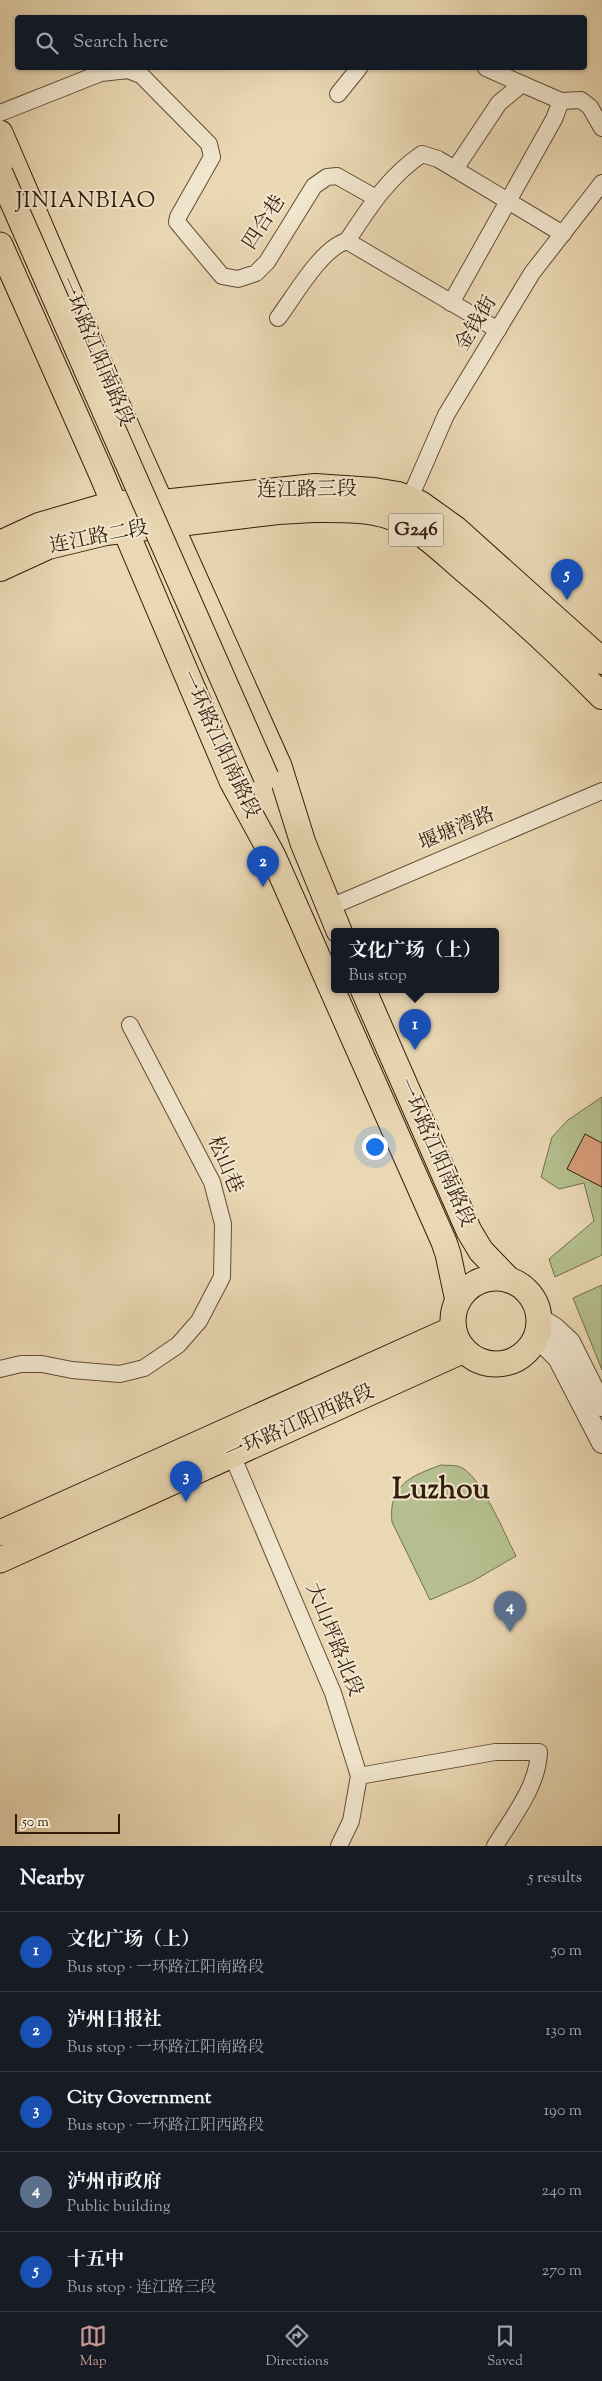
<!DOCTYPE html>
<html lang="en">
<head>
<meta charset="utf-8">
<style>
	:root { --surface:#171b24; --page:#20242c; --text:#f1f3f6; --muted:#9ea1a6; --line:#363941; --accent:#c59692 }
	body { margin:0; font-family:"Sorts Mill Goudy","Noto Serif SC",serif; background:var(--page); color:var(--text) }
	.scale { position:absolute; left:15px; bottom:12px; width:105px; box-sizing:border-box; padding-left:5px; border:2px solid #341d0b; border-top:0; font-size:14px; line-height:18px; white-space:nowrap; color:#341d0b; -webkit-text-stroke:4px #f1e6ce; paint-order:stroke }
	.you { position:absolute; left:374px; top:1146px; width:18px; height:18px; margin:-12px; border:4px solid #fff; border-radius:50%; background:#1a73e8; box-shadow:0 0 0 8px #1a73e833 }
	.badge { display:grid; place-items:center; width:32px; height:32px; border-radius:50%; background:var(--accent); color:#fff; font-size:16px; font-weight:700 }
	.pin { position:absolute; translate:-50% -41px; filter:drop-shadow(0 1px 2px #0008) }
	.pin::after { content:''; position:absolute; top:26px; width:18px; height:15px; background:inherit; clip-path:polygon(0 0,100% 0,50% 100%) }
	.popup { position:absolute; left:331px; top:928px; width:168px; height:65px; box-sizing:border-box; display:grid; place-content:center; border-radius:5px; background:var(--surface); filter:drop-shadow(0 1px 4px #0005); font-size:16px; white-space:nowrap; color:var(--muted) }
	.popup b { font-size:19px; color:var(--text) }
	.popup::after { content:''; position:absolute; left:50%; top:100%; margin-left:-10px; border:10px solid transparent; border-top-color:var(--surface) }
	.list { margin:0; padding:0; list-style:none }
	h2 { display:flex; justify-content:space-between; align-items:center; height:65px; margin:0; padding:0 20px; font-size:21px }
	h2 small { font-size:16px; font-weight:400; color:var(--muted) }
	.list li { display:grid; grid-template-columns:32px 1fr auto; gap:15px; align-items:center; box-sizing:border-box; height:80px; padding:0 20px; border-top:1px solid var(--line) }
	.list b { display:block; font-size:19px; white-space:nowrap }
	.list p { margin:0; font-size:16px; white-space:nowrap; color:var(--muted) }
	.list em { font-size:16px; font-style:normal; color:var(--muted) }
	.icon { flex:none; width:28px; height:28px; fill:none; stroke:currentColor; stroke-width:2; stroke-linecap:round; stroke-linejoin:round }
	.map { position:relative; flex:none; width:602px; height:1846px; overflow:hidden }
	.search { position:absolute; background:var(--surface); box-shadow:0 1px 4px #0004; left:15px; right:15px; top:15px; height:55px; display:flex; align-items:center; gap:12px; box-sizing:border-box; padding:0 18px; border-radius:5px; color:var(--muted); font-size:19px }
	.sheet { height:465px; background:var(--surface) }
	nav { display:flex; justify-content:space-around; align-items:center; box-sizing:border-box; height:70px; border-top:1px solid var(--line); background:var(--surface); font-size:14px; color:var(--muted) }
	nav a { display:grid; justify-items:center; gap:2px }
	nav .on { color:var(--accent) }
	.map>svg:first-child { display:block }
	.green { fill:#b5bf8f; stroke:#746e4d }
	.building { fill:#d89f7a; stroke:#341d0b }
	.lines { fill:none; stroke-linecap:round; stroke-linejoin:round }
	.minor-casing { stroke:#624c35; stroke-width:18 }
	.tertiary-casing { stroke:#624c35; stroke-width:22 }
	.primary-casing { stroke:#341d0b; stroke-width:27 }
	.trunk-casing { stroke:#341d0b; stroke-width:28 }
	.minor { stroke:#f1e6ce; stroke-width:16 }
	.tertiary { stroke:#f1e6ce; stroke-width:20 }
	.primary { stroke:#ead8b4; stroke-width:25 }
	.trunk { stroke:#ead8b4; stroke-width:26 }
	.primary-bridge-casing { stroke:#341d0b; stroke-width:27; stroke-linecap:butt }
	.primary-bridge { stroke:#ead8b4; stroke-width:25 }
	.labels { text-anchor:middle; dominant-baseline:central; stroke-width:4; stroke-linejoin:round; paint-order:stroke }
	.shield { fill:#f1e6ce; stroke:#6d5946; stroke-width:1 }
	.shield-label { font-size:19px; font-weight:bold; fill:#341d0b }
	.street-label { font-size:20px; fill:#341d0b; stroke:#f1e6ce }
	.quarter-label { font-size:22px; letter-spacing:1px; fill:#341d0b; stroke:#f1e6ce }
	.town-label { font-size:30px; font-weight:bold; fill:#341d0b; stroke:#f1e6ce }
</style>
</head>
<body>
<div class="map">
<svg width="602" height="1846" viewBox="0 0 602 1846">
	<rect width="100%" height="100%" fill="#ead8b4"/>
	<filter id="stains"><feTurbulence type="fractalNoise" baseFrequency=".004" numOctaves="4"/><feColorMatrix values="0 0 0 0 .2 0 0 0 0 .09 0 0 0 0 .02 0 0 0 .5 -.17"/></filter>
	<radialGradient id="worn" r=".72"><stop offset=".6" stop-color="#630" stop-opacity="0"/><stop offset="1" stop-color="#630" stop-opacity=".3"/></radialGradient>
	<g class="green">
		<path d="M602,1097V1255L555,1277L549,1259L594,1221L584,1183L559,1189L541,1177L552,1137L568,1120Z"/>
		<path d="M602,1285V1370L573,1298Z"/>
		<path d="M441,1465C449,1466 457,1464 464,1469C484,1483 504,1533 516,1556L473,1581L430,1600L392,1522C388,1485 411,1476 441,1465Z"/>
	</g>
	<path class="building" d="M585,1134L602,1143V1187L567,1169Z"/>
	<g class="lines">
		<defs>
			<g id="minor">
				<path d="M486,68L522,84"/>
				<path d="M338,94L359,68"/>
				<path d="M0,113L101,73L128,70L141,75L209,144L212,157L178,217L177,222L222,276L238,279L256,273L267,262L314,186L327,177L337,176L376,198"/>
				<path d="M455,169L499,103L522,84L561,101L581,100L590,107L602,128"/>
				<path d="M347,241C369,208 388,177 422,154L438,159L563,234"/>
				<path d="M451,303L554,119L561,101"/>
				<path d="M278,318C294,297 321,248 347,241L498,330"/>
				<path d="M409,500L446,415L532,273L602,183"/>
				<path d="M328,908L602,791"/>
				<path d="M0,1369L21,1364H42L72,1370L120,1374L144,1368L178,1345L199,1321L222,1277L223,1224L212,1182L130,1025"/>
				<path d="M232,1455L333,1693L359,1776L351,1821L339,1846"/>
				<path d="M359,1776L495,1752H539C538,1786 512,1818 495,1846"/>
			</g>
			<g id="tertiary">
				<path d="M539,1318L555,1328L570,1342L602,1406"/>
				<path d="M535,1340L545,1345L558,1358L602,1443"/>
			</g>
			<g id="primary">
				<path d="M0,133L128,430L279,766L303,843L339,931"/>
				<path d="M0,245L99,468L232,781L273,856L444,1242L448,1254L458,1301"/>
				<path d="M363,989L469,1231L481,1251L509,1280"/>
				<circle cx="496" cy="1321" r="43"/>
				<path d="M0,1533L453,1329"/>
				<path d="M0,1560L464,1350"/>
			</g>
			<g id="trunk">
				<path d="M0,544L39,526L114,504L162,503L315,487L374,491L398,495L420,504L455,529L602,661"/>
				<path d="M0,568L48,546L106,532L278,511L314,509C338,509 367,508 390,516C419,527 441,549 464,569C512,609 559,652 602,696"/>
			</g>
		</defs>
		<use href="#minor" class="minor-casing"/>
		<use href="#tertiary" class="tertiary-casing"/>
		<use href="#primary" class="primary-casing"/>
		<use href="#trunk" class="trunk-casing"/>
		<use href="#minor" class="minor"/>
		<use href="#tertiary" class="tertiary"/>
		<use href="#primary" class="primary"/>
		<use href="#trunk" class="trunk"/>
		<defs>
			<path id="primary-bridge" d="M0,173L266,777"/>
		</defs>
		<use href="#primary-bridge" class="primary-bridge-casing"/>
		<use href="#primary-bridge" class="primary-bridge"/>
	</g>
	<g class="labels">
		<rect class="shield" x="388.5" y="513.5" width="55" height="33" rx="4"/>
		<g class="shield-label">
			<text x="416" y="530">G246</text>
		</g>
		<g class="street-label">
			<text transform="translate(265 223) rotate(-57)">四合巷</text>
			<text transform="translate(477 324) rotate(-59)">金钱街</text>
			<text transform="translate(95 352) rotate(67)">一环路江阳南路段</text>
			<text transform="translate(307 491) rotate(-1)">连江路三段</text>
			<text transform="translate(99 538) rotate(-11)">连江路二段</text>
			<text transform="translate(219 745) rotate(65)">一环路江阳南路段</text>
			<text transform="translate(457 830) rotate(-23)">堰塘湾路</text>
			<text transform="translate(435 1153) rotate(66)">一环路江阳南路段</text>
			<text transform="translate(224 1165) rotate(67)">松山巷</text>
			<text transform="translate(300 1424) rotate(-24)">一环路江阳西路段</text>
			<text transform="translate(333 1640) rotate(68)">大山坪路北段</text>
		</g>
		<g class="quarter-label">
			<text x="86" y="202">JINIANBIAO</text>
		</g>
		<g class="town-label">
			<text x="441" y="1490">Luzhou</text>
		</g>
	</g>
	<rect width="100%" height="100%" filter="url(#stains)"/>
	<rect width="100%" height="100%" fill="url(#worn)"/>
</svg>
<div class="scale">50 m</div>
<div class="you"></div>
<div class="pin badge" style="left:415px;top:1050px;background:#1a4fb4">1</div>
<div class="popup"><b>文化广场（上）</b>Bus stop</div>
<div class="pin badge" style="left:263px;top:887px;background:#1a4fb4">2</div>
<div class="pin badge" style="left:186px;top:1502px;background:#1a4fb4">3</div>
<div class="pin badge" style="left:510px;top:1632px;background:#5c6f8a">4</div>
<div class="pin badge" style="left:567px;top:600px;background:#1a4fb4">5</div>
<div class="search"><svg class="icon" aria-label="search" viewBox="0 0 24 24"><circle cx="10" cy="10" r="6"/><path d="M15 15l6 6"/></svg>Search here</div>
</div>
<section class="sheet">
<h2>Nearby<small>5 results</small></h2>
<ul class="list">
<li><span class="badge" style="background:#1a4fb4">1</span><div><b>文化广场（上）</b><p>Bus stop · 一环路江阳南路段</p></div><em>50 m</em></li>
<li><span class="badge" style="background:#1a4fb4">2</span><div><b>泸州日报社</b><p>Bus stop · 一环路江阳南路段</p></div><em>130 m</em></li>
<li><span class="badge" style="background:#1a4fb4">3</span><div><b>City Government</b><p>Bus stop · 一环路江阳西路段</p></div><em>190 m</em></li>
<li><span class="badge" style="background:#5c6f8a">4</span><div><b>泸州市政府</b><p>Public building</p></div><em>240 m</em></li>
<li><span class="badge" style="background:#1a4fb4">5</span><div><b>十五中</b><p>Bus stop · 连江路三段</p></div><em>270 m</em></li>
</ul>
</section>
<nav>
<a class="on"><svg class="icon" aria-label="map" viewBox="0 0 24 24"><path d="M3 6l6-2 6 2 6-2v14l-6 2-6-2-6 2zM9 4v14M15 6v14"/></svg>Map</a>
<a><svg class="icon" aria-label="directions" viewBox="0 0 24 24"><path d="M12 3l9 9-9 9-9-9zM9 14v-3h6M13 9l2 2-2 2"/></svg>Directions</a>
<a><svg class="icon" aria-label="saved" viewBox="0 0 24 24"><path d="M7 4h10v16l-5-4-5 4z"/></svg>Saved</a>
</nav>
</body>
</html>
